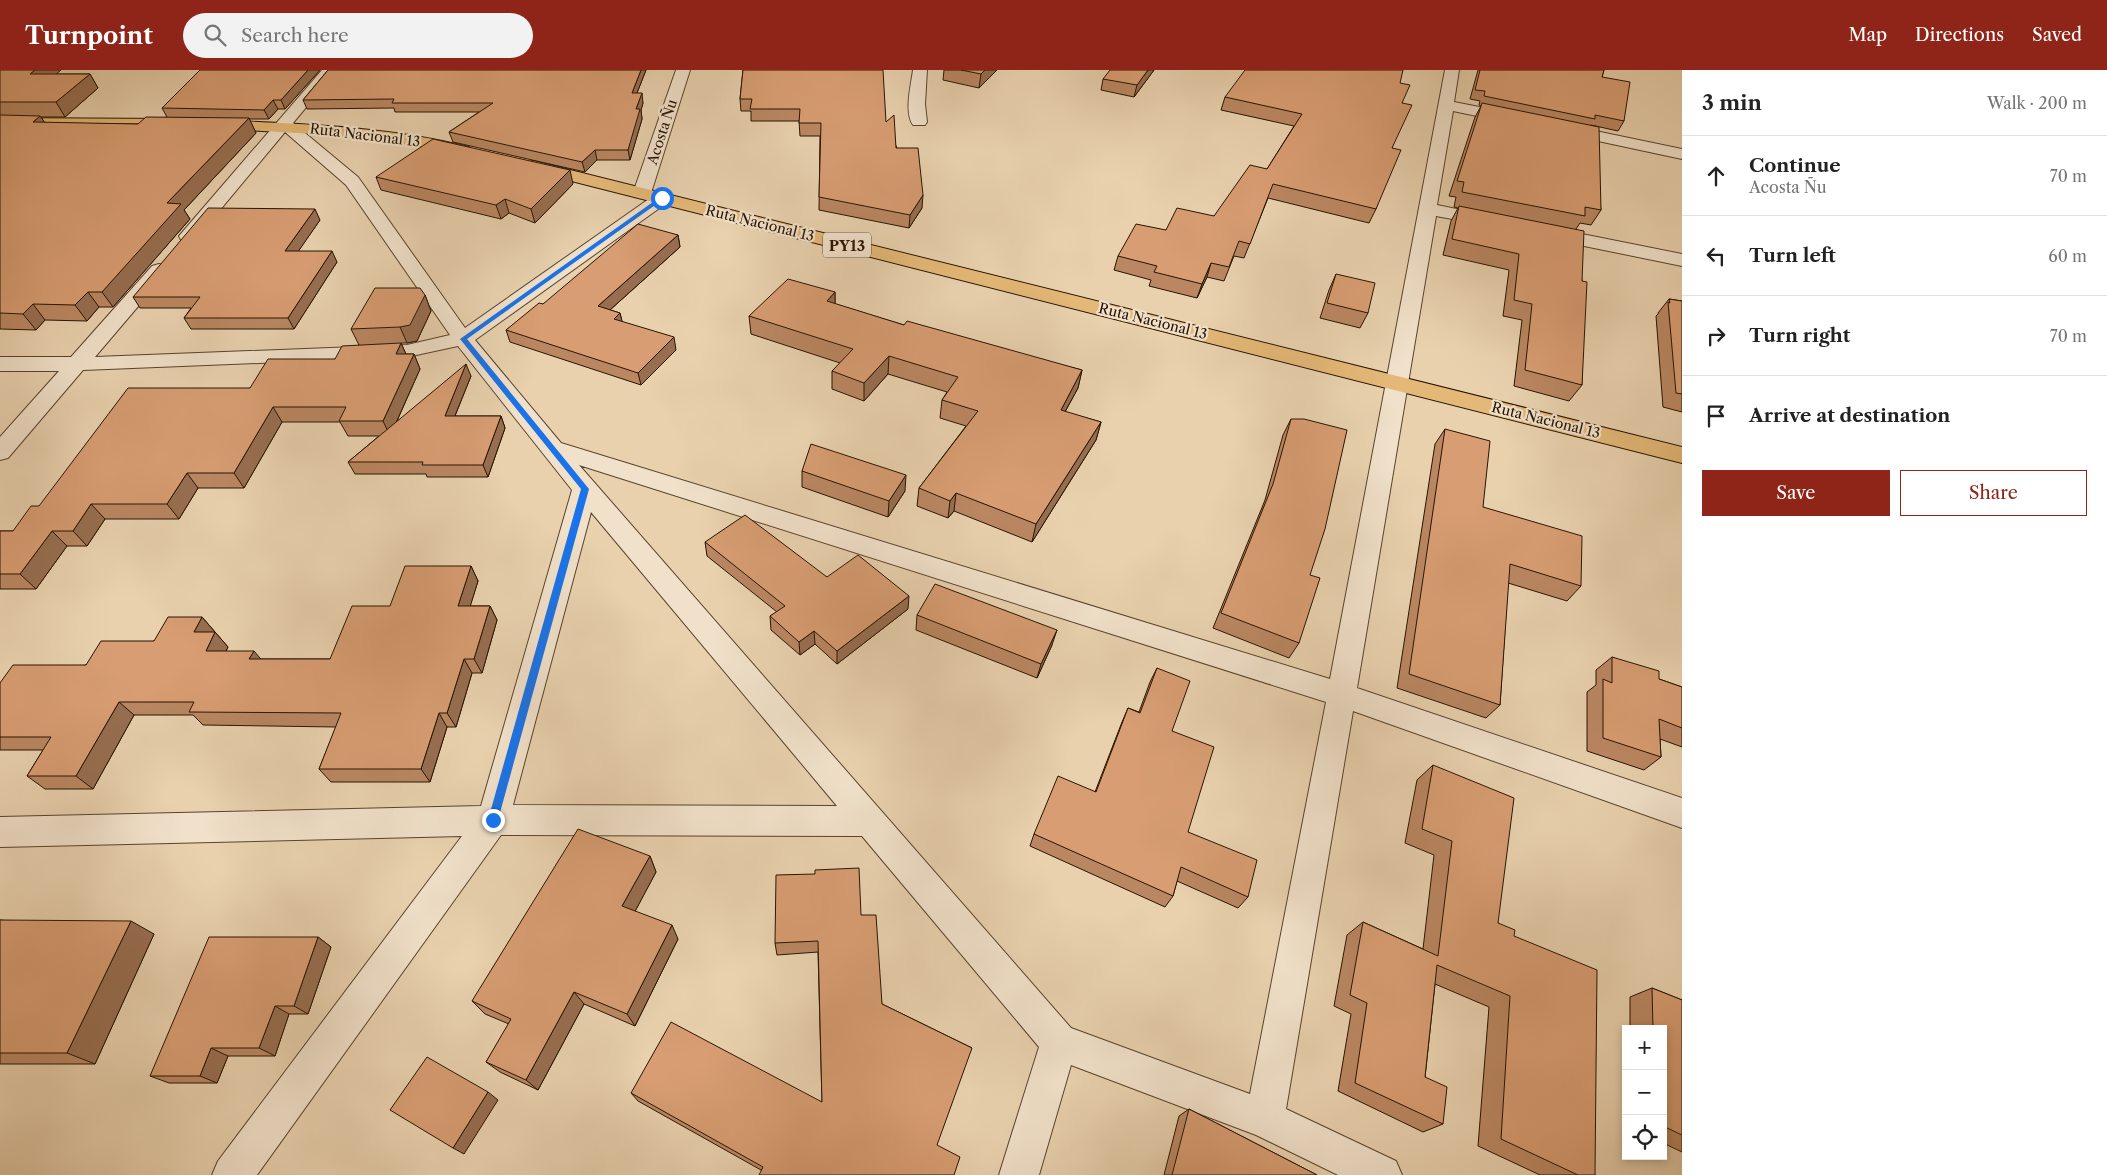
<!DOCTYPE html>
<html lang="en">
<head>
<meta charset="utf-8">
<style>
	:root { --surface:#fff; --page:#f2f2f2; --text:#222; --muted:#767676; --line:#e0e0e0; --accent:#8f2418 }
	body { margin:0; font-family:"Libre Caslon Text",serif; background:var(--page); color:var(--text) }
	.controls { position:absolute; right:15px; bottom:15px; display:grid; overflow:hidden; border-radius:0px; box-shadow:0 2px 8px #0003 }
	.controls button { width:45px; height:45px; display:grid; place-items:center; padding:0; border:0; border-bottom:1px solid var(--line); background:var(--surface); color:var(--text); font:25px sans-serif }
	.stop { position:absolute; width:15px; height:15px; margin:-11px; border:4px solid #1a73e8; border-radius:50%; background:#fff }
	.stop.end { background:#1a73e8; border-color:#fff; box-shadow:0 1px 5px #0008 }
	.list { margin:0; padding:0; list-style:none }
	h2 { display:flex; justify-content:space-between; align-items:center; height:65px; margin:0; padding:0 20px; font-size:21px }
	h2 small { font-size:16px; font-weight:400; color:var(--muted) }
	.list li { display:grid; grid-template-columns:32px 1fr auto; gap:15px; align-items:center; box-sizing:border-box; height:80px; padding:0 20px; border-top:1px solid var(--line) }
	.list b { display:block; font-size:19px; white-space:nowrap }
	.list p { margin:0; font-size:16px; white-space:nowrap; color:var(--muted) }
	.list em { font-size:16px; font-style:normal; color:var(--muted) }
	.actions { display:flex; gap:10px; padding:15px 20px }
	.actions a { flex:1; padding:11px 0; border:1px solid var(--accent); border-radius:0px; text-align:center; font-size:18px; color:var(--accent) }
	.actions .main { background:var(--accent); color:#fff }
	.icon { flex:none; width:28px; height:28px; fill:none; stroke:currentColor; stroke-width:2; stroke-linecap:round; stroke-linejoin:round }
	.map { position:relative; flex:none; width:1682px; height:1105px; overflow:hidden }
	header { display:flex; align-items:center; gap:30px; box-sizing:border-box; height:70px; padding:0 25px; background:var(--accent); color:#fff }
	header strong { font-size:24px }
	nav { display:flex; gap:28px; margin-inline-start:auto; font-size:18px }
	.search { width:350px; height:45px; background:var(--page); display:flex; align-items:center; gap:12px; box-sizing:border-box; padding:0 18px; border-radius:28px; color:var(--muted); font-size:19px }
	main { display:flex }
	aside { flex:1; background:var(--surface) }
	.map>svg:first-child { display:block }
	.lines { fill:none; stroke-linecap:round; stroke-linejoin:round }
	.minor-casing { stroke:#58432c; stroke-width:2 }
	.trunk-casing { stroke:#271401; stroke-width:2 }
	.minor { fill:#f1e1ca; fill-rule:evenodd }
	.trunk { fill:#e4b877; fill-rule:evenodd }
	.wall { fill:#ba8762; stroke:#271401 }
	.shaded-wall { fill:#976e50; stroke:#271401 }
	.building { fill:#d89d72; stroke:#271401 }
	.route { fill:#1a73e8 }
	.labels { text-anchor:middle; dominant-baseline:central; stroke-width:4.5; stroke-linejoin:round; paint-order:stroke }
	.far-street-label { font-size:14px; fill:#271401; stroke:#f1e1ca }
	.shield { fill:#f1e1ca; stroke:#64523d; stroke-width:1 }
	.shield-label { font-size:15px; font-weight:bold; fill:#271401 }
</style>
</head>
<body>
<header>
<strong>Turnpoint</strong>
<div class="search"><svg class="icon" aria-label="search" viewBox="0 0 24 24"><circle cx="10" cy="10" r="6"/><path d="M15 15l6 6"/></svg>Search here</div>
<nav><a>Map</a><a>Directions</a><a>Saved</a></nav>
</header>
<main>
<div class="map">
<svg width="1682" height="1105" viewBox="0 0 1682 1105">
	<rect width="100%" height="100%" fill="#e9d1ae"/>
	<filter id="stains"><feTurbulence type="fractalNoise" baseFrequency=".004" numOctaves="4"/><feColorMatrix values="0 0 0 0 .2 0 0 0 0 .09 0 0 0 0 .02 0 0 0 .5 -.17"/></filter>
	<radialGradient id="worn" r=".72"><stop offset=".6" stop-color="#630" stop-opacity="0"/><stop offset="1" stop-color="#630" stop-opacity=".3"/></radialGradient>
	<g class="lines">
		<defs>
			<g id="minor">
				<path d="M322,0H337L293,53L358,107L465,258L656,124L662,123L668,124L671,128L668,132L475,270L561,373L1330,609L1445,0H1459L1454,32L1515,44L1521,46L1523,49L1521,52L1515,54L1453,41L1437,135L1496,147L1499,151L1496,155L1490,156L1436,146L1357,618L1682,728V758L1353,641L1286,1039L1396,1091L1402,1105H1338L1256,1065L1071,995L1039,1105H999L1039,977L862,766L501,765L257,1105H212L218,1091L462,766L0,777V747L481,736L572,420L458,276L407,287L83,300L8,388L0,390V367L59,301H0V287H71L152,196L159,194L166,196L169,200L95,287L407,275L450,265L346,115L285,62L195,170L188,172L181,170L179,166ZM579,395L1326,632L1250,1024L1071,958ZM591,442L837,736L513,735Z"/>
				<path d="M676,0H690L651,123L648,127L642,128L636,127L633,123Z"/>
				<path d="M913,0H927L925,34L927,52L925,55H913C904,42 911,15 913,0Z"/>
				<path d="M1562,54L1682,79V89L1556,62L1554,59L1556,56Z"/>
				<path d="M1547,157L1682,184V196L1540,167L1538,163L1540,159Z"/>
			</g>
			<g id="trunk">
				<path d="M0,48L175,49L181,51L183,54L181,57L175,59L0,58Z"/>
				<path d="M215,50C300,54 385,56 469,77L471,80L469,83L463,85L408,74L347,66L209,58L207,55L209,52Z"/>
				<path d="M534,91L1682,377V393L528,100L526,96L528,92Z"/>
			</g>
		</defs>
		<use href="#minor" class="minor-casing"/>
		<use href="#trunk" class="trunk-casing"/>
		<use href="#minor" class="minor"/>
		<use href="#trunk" class="trunk"/>
	</g>
	<g class="wall">
		<path d="M0,0L57,4H90L98,18L65,47H41L45,53L138,54L167,47L162,38L200,0H320L285,39H278L269,49H249L256,63L184,140L190,149L113,237H99L87,251L45,250L36,260L0,259Z"/>
		<path d="M328,0H646L637,23L643,33L641,40L642,49L630,90H597L585,102L453,72L449,62L479,42H395L394,38L307,39L303,30Z"/>
		<path d="M743,0L886,52L922,138L909,158L819,140L820,66H800L799,51H751V41H741L740,29Z"/>
		<path d="M944,0H997L979,18L943,10Z"/>
		<path d="M1154,0L1134,27L1101,20L1103,9Z"/>
		<path d="M1478,0H1604L1602,7L1624,51L1618,61L1591,55L1601,140L1591,155L1580,153L1576,159L1582,211V315L1569,331L1514,316L1522,250L1503,246L1509,200L1443,185L1451,151L1458,138L1454,137L1456,127L1449,126L1475,47L1481,36L1479,35L1480,31L1470,29Z"/>
		<path d="M1400,13L1402,33L1392,78L1376,139L1369,153L1268,128L1244,188L1234,186L1224,211L1207,207L1197,228L1149,216L1151,210L1114,200L1118,186L1166,160L1214,146L1267,99L1294,56L1221,40L1225,27Z"/>
		<path d="M376,107L573,114L535,153L509,143L501,149L381,120Z"/>
		<path d="M320,150L298,181L337,192L294,259H191L184,248L191,238H140L133,227Z"/>
		<path d="M678,165L680,177L610,240L620,243L622,252L676,280L641,315L510,272L506,260L543,234Z"/>
		<path d="M1336,204L1368,243L1360,258L1320,248L1329,220Z"/>
		<path d="M835,222V234L904,255L1082,300L1078,318L1065,342L1101,352L1096,370L1032,472L954,441L948,448L917,436L919,418L966,356L940,348L942,330L947,322L888,304L864,331L832,319V301L840,293L751,264L749,246Z"/>
		<path d="M425,225L431,241L417,271L407,273H401L406,284H414L420,299L397,351L471,306L455,346H501L505,358L488,407H427L426,404H355L348,392L379,366H348L340,352H282L244,418H198L179,449H105L87,476H67L36,519H0V461H13L39,436L250,318L335,289L359,275L351,259Z"/>
		<path d="M1669,229L1682,231V342L1663,337L1656,246L1658,244V243Z"/>
		<path d="M1291,349L1299,573L1289,588L1213,558L1265,430L1283,365Z"/>
		<path d="M1445,359L1483,437L1581,516L1567,531L1508,513L1500,635L1486,648L1397,618L1435,374Z"/>
		<path d="M802,401L905,421L888,447L802,417Z"/>
		<path d="M705,472L827,507L908,539L837,594L815,574L800,585L771,560L770,546L777,542L707,486Z"/>
		<path d="M471,496L478,511L470,536H490L497,550L482,603H472L456,657H447L430,712H331L319,699L336,657L203,655L193,645H134L93,719H45L27,706L43,680H0V613L86,595L154,571L202,547L228,577L226,581L261,589H330L390,536Z"/>
		<path d="M917,545L1052,575L1037,608L916,560Z"/>
		<path d="M1612,587L1659,609L1682,617V677L1660,669L1661,687L1644,700L1587,681V622L1596,615V600Z"/>
		<path d="M1157,598L1172,661L1188,762L1248,827L1238,838L1177,811L1173,826L1165,837L1030,776L1034,764L1095,722L1122,652L1128,638L1139,642L1150,612Z"/>
		<path d="M1433,695L1498,853L1514,866L1595,1105H1540L1478,1076L1489,937L1435,914L1425,1007L1443,1054L1423,1062L1338,1021L1351,944L1334,936L1347,865L1363,852L1423,879L1434,785L1405,773L1417,710Z"/>
		<path d="M650,786L656,802L635,841L678,869L635,956L584,934L538,1020L500,1002L486,992L509,954L485,944L472,931Z"/>
		<path d="M861,845L882,934L972,978L761,1100L638,1031L631,1023L822,1032L818,882L777,885L775,873Z"/>
		<path d="M0,850L154,864L95,994H0Z"/>
		<path d="M318,867L331,877L308,944H289L275,986H228L217,1013H169L150,1006Z"/>
		<path d="M1652,918L1682,930V1082L1663,1073V959H1630V927Z"/>
		<path d="M1189,1039L1317,1105H1164L1179,1046Z"/>
	</g>
	<g class="shaded-wall">
		<path d="M35,0H61L40,18L30,4Z"/>
		<path d="M308,0H320L285,39L281,30Z"/>
		<path d="M641,0H646L633,33L632,23Z"/>
		<path d="M985,0H997L979,18L981,4Z"/>
		<path d="M1148,0H1154L1134,27L1137,15Z"/>
		<path d="M90,4L98,18L65,47L56,32Z"/>
		<path d="M642,23L643,33L641,40L642,49L630,90L628,80L636,39Z"/>
		<path d="M273,30L278,39L269,49L264,40Z"/>
		<path d="M40,46L50,60L33,52Z"/>
		<path d="M249,48L256,63L184,140L190,149L113,237L102,222L167,133Z"/>
		<path d="M595,80L597,90L585,102L582,92Z"/>
		<path d="M570,100L573,114L535,153L531,139Z"/>
		<path d="M923,125L922,138L909,158L910,145Z"/>
		<path d="M505,129L509,143L501,149L496,135Z"/>
		<path d="M315,139L320,150L291,192L285,181Z"/>
		<path d="M678,165L680,177L601,248L598,236Z"/>
		<path d="M332,181L337,192L294,259L288,248Z"/>
		<path d="M1211,193L1207,207L1197,228L1202,214Z"/>
		<path d="M88,222L99,237L87,251L75,235Z"/>
		<path d="M835,222V240L827,231Z"/>
		<path d="M425,225L431,241L417,271L407,273L400,257Z"/>
		<path d="M33,234L45,250L36,260L23,244Z"/>
		<path d="M620,243L623,255L614,249Z"/>
		<path d="M674,267L676,280L641,315L638,303Z"/>
		<path d="M401,273L408,289L396,284Z"/>
		<path d="M414,284L420,299L390,366L383,351Z"/>
		<path d="M889,286L888,304L864,331V313Z"/>
		<path d="M466,294L471,306L450,358L445,346Z"/>
		<path d="M1082,300L1078,318L1056,358L1061,340Z"/>
		<path d="M273,337L282,352L244,418L234,403Z"/>
		<path d="M501,346L505,358L488,407L483,395Z"/>
		<path d="M1101,352L1096,370L1032,472L1036,454Z"/>
		<path d="M187,403L198,418L179,449L167,434Z"/>
		<path d="M906,405L905,421L888,447L889,431Z"/>
		<path d="M956,423L954,441L948,448L950,431Z"/>
		<path d="M91,434L105,449L87,476L73,461Z"/>
		<path d="M52,461L67,476L36,519L20,504Z"/>
		<path d="M471,496L478,511L466,550L458,536Z"/>
		<path d="M909,526L908,539L837,594V581Z"/>
		<path d="M490,536L497,550L482,603L474,589Z"/>
		<path d="M202,547L215,562L207,577L194,562Z"/>
		<path d="M1057,560L1052,575L1037,608L1041,594Z"/>
		<path d="M814,561L815,574L800,585L799,572Z"/>
		<path d="M215,562L228,577L219,595L206,581Z"/>
		<path d="M254,581L266,595L249,589Z"/>
		<path d="M464,589L472,603L456,657L447,643Z"/>
		<path d="M119,632L134,645L93,719L76,706Z"/>
		<path d="M439,643L447,657L430,712L421,699Z"/>
		<path d="M650,786L656,802L630,851L622,836Z"/>
		<path d="M131,851L154,864L95,994L67,983Z"/>
		<path d="M672,855L678,869L635,956L627,944Z"/>
		<path d="M318,867L331,877L308,944L294,936Z"/>
		<path d="M574,922L584,934L538,1020L526,1010Z"/>
		<path d="M275,936L289,944L275,986L259,978Z"/>
		<path d="M211,978L228,986L217,1013L200,1006Z"/>
		<path d="M488,1022L498,1030L464,1084L453,1078Z"/>
	</g>
	<g class="building">
		<path d="M0,0H35L30,4H90L56,32H0Z"/>
		<path d="M200,0H308L281,30H273L264,40L162,38Z"/>
		<path d="M328,0H641L632,23H642L636,39H640L628,80H595L582,92L449,62L493,33H392L394,29L303,30Z"/>
		<path d="M743,0H883L886,52L894,45L896,78H918L923,125L910,145L819,127L821,53H799L800,39H750L752,29H740Z"/>
		<path d="M961,0H985L981,4Z"/>
		<path d="M1110,0H1148L1137,15L1103,9Z"/>
		<path d="M1245,0H1403L1400,13L1410,15L1402,33L1412,35L1392,78L1401,80L1376,139L1273,114L1250,174L1239,171L1229,197L1211,193L1202,214L1154,202L1157,196L1118,186L1136,154L1166,160L1177,138L1214,146L1250,95L1267,99L1302,44L1225,27Z"/>
		<path d="M1480,0H1604L1602,7L1630,12L1624,51L1595,45V49L1484,26L1485,21L1475,20Z"/>
		<path d="M1482,33L1599,57L1601,140L1585,137V146L1462,122L1464,112L1457,111Z"/>
		<path d="M0,45L40,46L33,52L138,54L146,47L249,48L167,133L181,134L102,222H88L75,235L33,234L23,244L0,243Z"/>
		<path d="M433,69L570,100L531,139L505,129L496,135L376,107Z"/>
		<path d="M1459,136L1584,161L1582,211L1587,212L1582,315L1525,300L1532,234L1514,230L1519,184L1452,169Z"/>
		<path d="M208,138L315,139L285,181H332L288,248H184L200,227H133Z"/>
		<path d="M638,154L678,165L598,236L620,243L614,249L674,267L638,303L506,260L539,233L543,234Z"/>
		<path d="M1336,204L1375,213L1368,243L1327,233Z"/>
		<path d="M788,209L835,222L827,231L904,255L907,251L1082,300L1061,340L1101,352L1036,454L956,423L950,431L919,418L978,341L942,330L958,307L889,286L864,313L832,301L853,279L749,246Z"/>
		<path d="M375,218H420L425,225L410,255L400,257L351,259Z"/>
		<path d="M1669,229L1682,231V324L1676,323L1668,232L1670,233Z"/>
		<path d="M401,273L396,284H414L383,351H339L346,337H273L234,403H187L167,434H91L73,461H52L20,504H0V461H13L31,436H39L128,318H250L268,289H335L342,276Z"/>
		<path d="M466,294L445,346H501L483,395H422L423,392H348Z"/>
		<path d="M1291,349H1304L1347,360L1325,459L1310,505L1320,508L1299,573L1221,543L1273,414Z"/>
		<path d="M1445,359L1490,371L1483,437L1582,466L1581,516L1510,494L1500,635L1409,604Z"/>
		<path d="M811,374L906,405L889,431L802,401Z"/>
		<path d="M745,445L827,507L858,485L909,526L837,581L814,561L799,572L770,546L785,536L705,472Z"/>
		<path d="M405,496H471L458,536H490L474,589H464L447,643H439L421,699H319L341,643L189,642L194,632H119L76,706H27L51,667H0V613L13,595H86L101,571H154L168,547H202L194,562H215L206,581H254L249,589H330L352,536H390Z"/>
		<path d="M935,514L1057,560L1041,594L917,545Z"/>
		<path d="M1612,587L1659,601V609L1682,617V658L1659,649L1661,687L1603,668V609L1612,613Z"/>
		<path d="M1157,598L1190,611L1172,661L1214,677L1188,762L1257,790L1248,827L1181,797L1173,826L1034,764L1058,706L1096,722L1128,638L1140,643Z"/>
		<path d="M1433,695L1514,728L1498,853L1515,860L1514,866L1597,900L1595,1105H1578L1501,1069L1510,926L1437,895L1425,1007L1447,1017L1443,1054L1355,1013L1367,933L1350,925L1363,852L1438,886L1452,771L1422,759Z"/>
		<path d="M578,759L650,786L622,836L672,855L627,944L574,922L526,1010L486,992L511,949L472,931Z"/>
		<path d="M859,798L861,845H876L882,934L972,978L937,1075L960,1087L954,1105H759L763,1097L631,1023L671,952L822,1032L818,871L775,873L776,805L815,804V800Z"/>
		<path d="M0,850L131,851L67,983H0Z"/>
		<path d="M209,867H318L294,936H275L259,978H211L200,1006H150Z"/>
		<path d="M1652,918L1682,930V1065L1663,1056V959H1653Z"/>
		<path d="M427,987L488,1022L453,1078L390,1040Z"/>
		<path d="M1189,1039L1317,1105H1172Z"/>
	</g>
	<path class="route" d="M660,127L665,128L467,269L589,419L498,750L493,754L488,750L581,419L460,269Z"/>
	<g class="labels">
		<g class="far-street-label">
			<text transform="translate(662 62) rotate(-72)">Acosta Ñu</text>
			<text transform="translate(365 65) rotate(7)">Ruta Nacional 13</text>
			<text transform="translate(760 153) rotate(14)">Ruta Nacional 13</text>
			<text transform="translate(1153 251) rotate(14)">Ruta Nacional 13</text>
			<text transform="translate(1546 350) rotate(14)">Ruta Nacional 13</text>
		</g>
		<rect class="shield" x="823" y="162.5" width="48" height="25" rx="4"/>
		<g class="shield-label">
			<text x="847" y="175">PY13</text>
		</g>
	</g>
	<rect width="100%" height="100%" filter="url(#stains)"/>
	<rect width="100%" height="100%" fill="url(#worn)"/>
</svg>
<div class="controls">
<button>+</button>
<button>−</button>
<button><svg class="icon" aria-label="locate" viewBox="0 0 24 24"><circle cx="12" cy="12" r="6"/><path d="M12 2v4M12 18v4M2 12h4M18 12h4"/></svg></button>
</div>
<div class="stop" style="left:662px;top:128px"></div>
<div class="stop end" style="left:493px;top:750px"></div>
</div>
<aside>
<h2>3 min<small>Walk · 200 m</small></h2>
<ul class="list">
<li><svg class="icon" aria-label="ahead" viewBox="0 0 24 24"><path d="M12 20V5M6 11l6-6 6 6"/></svg><div><b>Continue</b><p>Acosta Ñu</p></div><em>70 m</em></li>
<li><svg class="icon" aria-label="left" viewBox="0 0 24 24"><path d="M17 20v-9H6M10 6l-5 5 5 5"/></svg><div><b>Turn left</b></div><em>60 m</em></li>
<li><svg class="icon" aria-label="right" viewBox="0 0 24 24"><path d="M7 20v-9h11M14 6l5 5-5 5"/></svg><div><b>Turn right</b></div><em>70 m</em></li>
<li><svg class="icon" aria-label="arrive" viewBox="0 0 24 24"><path d="M6 21V4h12l-3 4 3 4H6"/></svg><div><b>Arrive at destination</b></div></li>
</ul>
<div class="actions"><a class="main">Save</a><a>Share</a></div>
</aside>
</main>
</body>
</html>
